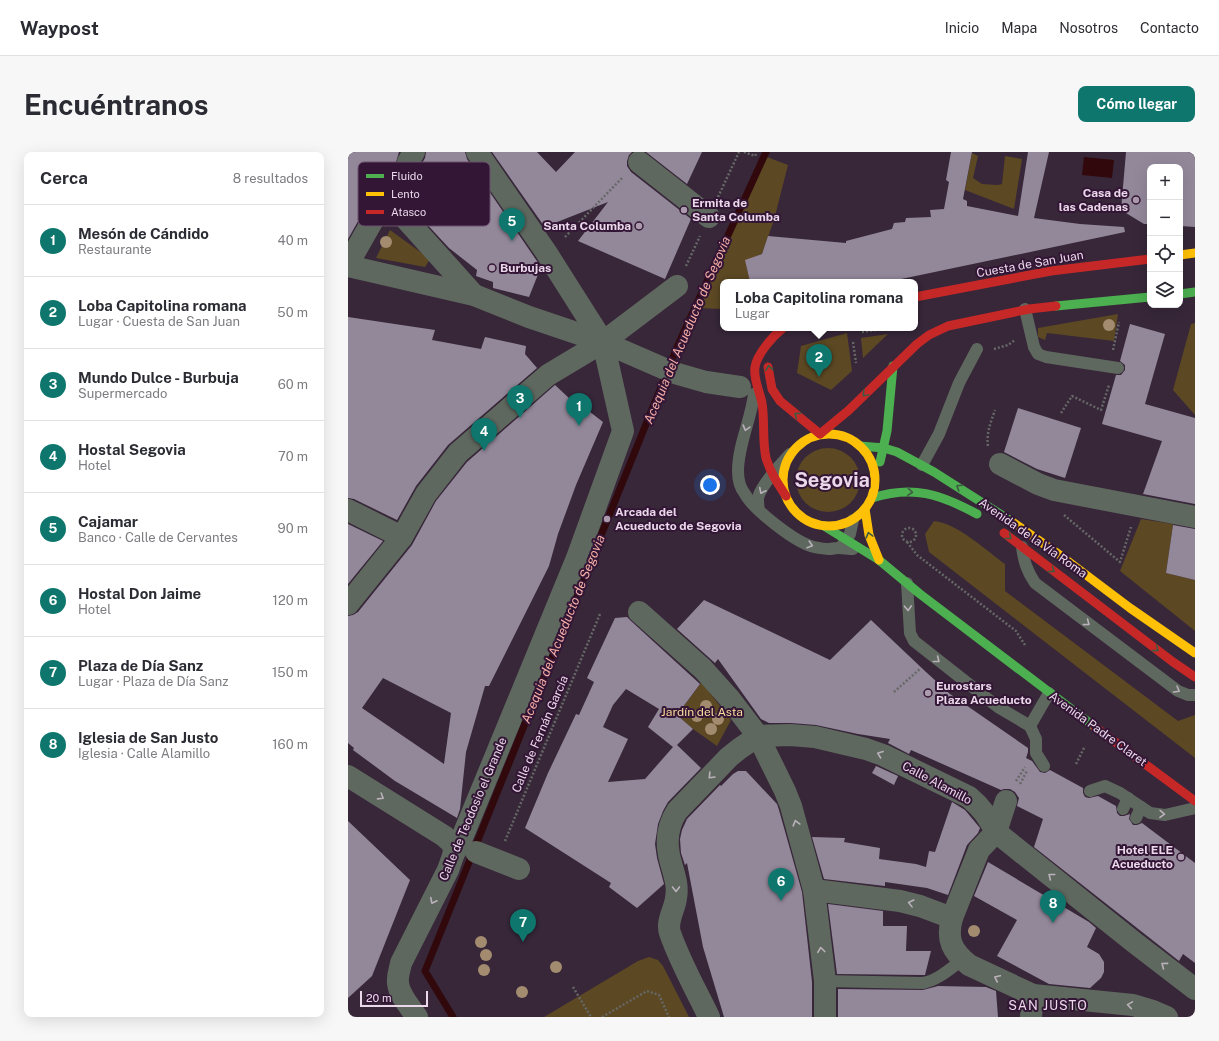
<!DOCTYPE html>
<html lang="es">
<head>
<meta charset="utf-8">
<style>
	:root { --surface:#fff; --page:#f7f7f7; --text:#2b2b33; --muted:#7c7c81; --line:#e1e1e2; --accent:#0f766e }
	body { margin:0; font-family:"Public Sans",sans-serif; background:var(--page); color:var(--text) }
	.controls { position:absolute; right:12px; top:12px; display:grid; overflow:hidden; border-radius:8px; box-shadow:0 4px 16px #0002 }
	.controls button { width:36px; height:36px; display:grid; place-items:center; padding:0; border:0; border-bottom:1px solid var(--line); background:var(--surface); color:var(--text); font:20px sans-serif }
	.scale { position:absolute; left:12px; bottom:10px; width:68px; box-sizing:border-box; padding-left:4px; border:2px solid #ebd8eb; border-top:0; font-size:11px; line-height:14px; white-space:nowrap; color:#ebd8eb; -webkit-text-stroke:3px #331635; paint-order:stroke }
	.you { position:absolute; left:362px; top:333px; width:14px; height:14px; margin:-10px; border:3px solid #fff; border-radius:50%; background:#1a73e8; box-shadow:0 0 0 6px #1a73e833 }
	.badge { display:grid; place-items:center; width:26px; height:26px; border-radius:50%; background:var(--accent); color:#fff; font-size:13px; font-weight:700 }
	.pin { position:absolute; translate:-50% -33px; filter:drop-shadow(0 1px 2px #0008) }
	.pin::after { content:''; position:absolute; top:21px; width:14px; height:12px; background:inherit; clip-path:polygon(0 0,100% 0,50% 100%) }
	.popup { position:absolute; left:372px; top:127px; width:198px; height:52px; box-sizing:border-box; display:grid; place-content:center; border-radius:8px; background:var(--surface); filter:drop-shadow(0 1px 3px #0005); font-size:13px; white-space:nowrap; color:var(--muted) }
	.popup b { font-size:15px; color:var(--text) }
	.popup::after { content:''; position:absolute; left:50%; top:100%; margin-left:-8px; border:8px solid transparent; border-top-color:var(--surface) }
	.list { margin:0; padding:0; list-style:none }
	h2 { display:flex; justify-content:space-between; align-items:center; height:52px; margin:0; padding:0 16px; font-size:17px }
	h2 small { font-size:13px; font-weight:400; color:var(--muted) }
	.list li { display:grid; grid-template-columns:26px 1fr auto; gap:12px; align-items:center; box-sizing:border-box; height:72px; padding:0 16px; border-top:1px solid var(--line) }
	.list b { display:block; font-size:15px; white-space:nowrap }
	.list p { margin:0; font-size:13px; white-space:nowrap; color:var(--muted) }
	.list em { font-size:13px; font-style:normal; color:var(--muted) }
	.icon { flex:none; width:22px; height:22px; fill:none; stroke:currentColor; stroke-width:2; stroke-linecap:round; stroke-linejoin:round }
	.map { position:relative; flex:none; width:847px; height:865px; overflow:hidden; border-radius:8px }
	header { display:flex; align-items:center; gap:24px; box-sizing:border-box; height:56px; padding:0 20px; background:var(--surface); border-bottom:1px solid var(--line) }
	header strong { font-size:19px }
	nav { display:flex; gap:22px; margin-inline-start:auto; font-size:14px }
	.intro { display:flex; align-items:center; justify-content:space-between; box-sizing:border-box; height:96px; padding:0 24px }
	h1 { margin:0; font-size:28px }
	.button { padding:10px 18px; border-radius:8px; background:var(--accent); color:#fff; font-size:14px; font-weight:700 }
	main { display:flex; gap:24px; padding:0 24px }
	aside { flex:1; background:var(--surface); border-radius:8px; box-shadow:0 4px 16px #0002 }
	.map>svg:first-child { display:block }
	.green { fill:#5c4823 }
	.water { fill:#31080b }
	.lines { fill:none; stroke-linecap:round; stroke-linejoin:round }
	.stream { stroke:#31080b; stroke-width:7 }
	.building { fill:#93889a; fill-rule:evenodd }
	.path { stroke:#666866; stroke-width:2.5; stroke-dasharray:2 2; stroke-linecap:butt }
	.lane { stroke:#5f685f; stroke-width:12 }
	.street { stroke:#5f685f; stroke-width:22 }
	.fast { stroke:#4caf50; stroke-width:9 }
	.slow { stroke:#ffc107; stroke-width:9 }
	.jam { stroke:#c62828; stroke-width:9 }
	.tree { fill:#a38b70 }
	.oneway { stroke:#3e5b41 }
	.oneway2 { stroke:#bab1ba }
	.poi-dot { fill:#ac9aad; stroke:#331635; stroke-width:1.5 }
	.labels { text-anchor:middle; dominant-baseline:central; stroke-width:4; stroke-linejoin:round; paint-order:stroke }
	.poi-label { font-size:12px; font-weight:bold; fill:#ebd8eb; stroke:#331635; text-anchor:start }
	.street-label { font-size:12px; fill:#ebd8eb; stroke:#331635 }
	.park-label { font-size:12px; fill:#fcdc9d; stroke:#331635 }
	.water-label { font-size:13px; font-style:italic; fill:#f7aea7; stroke:#331635 }
	.neighbourhood-label { font-size:13px; letter-spacing:1px; fill:#ebd8eb; stroke:#331635 }
	.town-label { font-size:20px; font-weight:bold; fill:#ebd8eb; stroke:#331635 }
	.key { fill:#331635; stroke:#6a506c; stroke-width:1 }
	.key-label { font-size:11px; fill:#ebd8eb }
</style>
</head>
<body>
<header>
<strong>Waypost</strong>
<nav><a>Inicio</a><a>Mapa</a><a>Nosotros</a><a>Contacto</a></nav>
</header>
<div class="intro"><h1>Encuéntranos</h1><a class="button">Cómo llegar</a></div>
<main>
<aside>
<h2>Cerca<small>8 resultados</small></h2>
<ul class="list">
<li><span class="badge">1</span><div><b>Mesón de Cándido</b><p>Restaurante</p></div><em>40 m</em></li>
<li><span class="badge">2</span><div><b>Loba Capitolina romana</b><p>Lugar · Cuesta de San Juan</p></div><em>50 m</em></li>
<li><span class="badge">3</span><div><b>Mundo Dulce - Burbuja</b><p>Supermercado</p></div><em>60 m</em></li>
<li><span class="badge">4</span><div><b>Hostal Segovia</b><p>Hotel</p></div><em>70 m</em></li>
<li><span class="badge">5</span><div><b>Cajamar</b><p>Banco · Calle de Cervantes</p></div><em>90 m</em></li>
<li><span class="badge">6</span><div><b>Hostal Don Jaime</b><p>Hotel</p></div><em>120 m</em></li>
<li><span class="badge">7</span><div><b>Plaza de Día Sanz</b><p>Lugar · Plaza de Día Sanz</p></div><em>150 m</em></li>
<li><span class="badge">8</span><div><b>Iglesia de San Justo</b><p>Iglesia · Calle Alamillo</p></div><em>160 m</em></li>
</ul>
</aside>
<div class="map">
<svg width="847" height="865" viewBox="0 0 847 865">
	<rect width="100%" height="100%" fill="#372739"/>
	<g class="green">
		<path d="M624,1L630,4L625,26L634,32L650,33L654,32L657,4L674,7L666,57L617,38Z"/>
		<path d="M419,5L440,13L426,68L414,102L406,105L398,112L402,130H375V157L349,156Z"/>
		<path d="M42,78L82,107L77,115L28,106Z"/>
		<path d="M770,162L766,189L699,181L697,188L690,185V176Z"/>
		<path d="M847,171V263L825,238L843,172Z"/>
		<path d="M499,181L504,219L483,238L449,221L453,194Z"/>
		<path d="M540,182L515,206L513,186Z"/>
		<circle cx="480" cy="328" r="32"/>
		<path d="M793,367L825,372L818,421L847,428V479L772,419Z"/>
		<path d="M586,369C609,371 639,399 657,412V439L830,569L847,563V606L581,400L577,382Z"/>
		<path d="M353,531H354L383,568L369,594L345,577L329,563Z"/>
		<path d="M301,805L310,808L315,814L341,865H196L290,809Z"/>
	</g>
	<path class="water" d="M736,5L766,8L764,26L734,23Z"/>
	<g class="lines">
		<path class="stream" d="M105,865L77,819L330,193L418,0"/>
	</g>
	<g class="building">
		<path d="M0,0H51L48,10L33,34L27,39L0,87Z"/>
		<path d="M78,0H117L119,7L193,115L181,145L145,136V130L128,124L129,118L101,96L63,55L87,27L73,13L77,6Z"/>
		<path d="M144,0H189L208,20L227,0H284L281,3L279,9V14L283,20L343,67L317,127L230,89L260,50L199,74H196Z"/>
		<path d="M298,0H354L339,32Z"/>
		<path d="M603,0H624L615,47L619,49V54L670,64L680,0H701L686,66L732,72L776,75L777,80L539,130H402L397,108L414,102L420,84L498,91V89L544,77L546,71L557,70L558,66L583,65L582,58L596,57L601,30L598,28Z"/>
		<path d="M778,0H847V75L832,74V15H802V72H796L773,58Z"/>
		<path d="M0,165L87,178L84,188L133,197L137,185L178,194L177,202L189,216L100,293L68,334L49,368L6,347L0,346Z"/>
		<path d="M782,172L817,182L797,252L847,266V352L795,342L814,289L754,272L768,223H773L777,218V213L772,209Z"/>
		<path d="M207,233L222,247L224,246L255,270L228,333L210,382L201,414L141,534H137L118,600L112,657L109,666L47,629L5,598L6,596L0,591V464L5,463L10,460L64,393L88,349L119,310ZM35,526L103,561L96,612L14,556Z"/>
		<path d="M670,256L733,276L717,326L689,317L656,300Z"/>
		<path d="M0,372L35,389L0,432Z"/>
		<path d="M825,373L847,377V428L818,421Z"/>
		<path d="M356,448L482,508L523,468L578,520L602,542L680,596V600L678,606L684,609L692,620L697,621L702,618L735,636V641L737,645L741,646L750,644L768,654L769,661L772,664H776L782,662L781,667L785,673H789L794,671L847,711V811L835,802L831,809L686,695L695,667L669,654L671,646L667,640L662,637H656L653,638L563,598L561,602L540,591L542,587L510,582L468,573L443,571H421L413,567L370,507L367,511L329,477Z"/>
		<path d="M279,465L283,469L352,532L329,563L345,577L329,593L353,616L320,650L315,659L310,672L307,692L309,706L316,732L289,756L261,735L263,731L177,676L200,621L228,562L231,563L246,530L239,526L267,466ZM278,537L311,557L300,575L325,595L297,627L260,630L280,587L255,575L265,553Z"/>
		<path d="M528,614L550,624L546,633L524,621Z"/>
		<path d="M390,619H398L429,652L431,658L454,740L464,830V865H376L355,795L339,711L337,713L333,701L332,687L334,678L339,667L372,633L373,634L385,622Z"/>
		<path d="M604,650L617,658L632,676L630,681L619,693L600,743L579,736L537,730V734L476,727L464,685L497,686L496,690L532,696L531,707L568,712L578,715L581,699L587,700Z"/>
		<path d="M0,669L62,728L24,824L0,846Z"/>
		<path d="M640,710L741,770L748,776L739,795L751,802L756,810V820L753,826L742,836L701,832L649,804L669,768L626,744Z"/>
		<path d="M480,752L535,759V774H559L558,799H583L577,823H574L489,822Z"/>
		<path d="M590,834L638,835L648,839L650,865H490V837L575,838Z"/>
	</g>
	<g class="lines">
		<g class="path">
			<path d="M396,0L407,4L409,0"/>
			<path d="M370,45L391,0"/>
			<path d="M217,85L275,25"/>
			<path d="M338,114L352,84"/>
			<path d="M514,180L541,176"/>
			<path d="M505,190L508,211"/>
			<path d="M646,197L660,193L667,188"/>
			<path d="M765,198L771,170"/>
			<path d="M713,261L724,244L753,258L761,233"/>
			<path d="M640,294C638,281 643,270 647,258"/>
			<path d="M716,363L772,410L783,375"/>
			<circle cx="561" cy="383" r="7"/>
			<path d="M559,390L569,403L668,479L677,493"/>
			<path d="M546,540L573,516"/>
			<path d="M728,612L737,594"/>
			<path d="M668,629L677,615"/>
			<path d="M672,632L679,619"/>
			<path d="M157,689L252,462"/>
			<path d="M225,835L243,865"/>
			<path d="M254,865L299,839L311,843L321,865"/>
		</g>
		<g class="lane">
			<path d="M677,157L686,195L690,202L698,205L770,216"/>
			<path d="M406,242C403,268 390,293 390,319C390,327 392,336 397,342C406,358 448,391 466,395C471,396 477,397 481,397C484,397 487,396 490,396C495,396 500,397 505,397"/>
			<path d="M574,313L591,282L611,231L629,197"/>
			<path d="M411,358C410,354 410,350 410,346C413,333 433,312 442,302"/>
			<path d="M495,392L502,382L505,368"/>
			<path d="M674,395C676,410 679,419 687,431L830,539L840,543H847"/>
			<path d="M559,431L562,481L566,489L650,555L682,574"/>
			<path d="M682,574L688,587V601L696,614"/>
			<path d="M682,574L701,541"/>
			<path d="M742,639L757,634L772,641L802,661L817,663L847,656"/>
			<path d="M775,657L780,646"/>
			<path d="M788,666L793,655"/>
			<path d="M477,829L575,831C590,828 602,817 614,808"/>
		</g>
		<g class="street">
			<path d="M60,10L66,0"/>
			<path d="M291,10L361,65"/>
			<path d="M0,112L38,45L126,143"/>
			<path d="M0,114L126,143L181,165L255,190L317,217"/>
			<path d="M323,220L358,230L392,235"/>
			<path d="M652,312L690,332L706,338L847,365"/>
			<path d="M0,358L54,385"/>
			<path d="M0,452L54,385L78,342L110,301L200,223L255,190L329,134"/>
			<path d="M291,460L355,517L381,546L410,584L437,639L443,654L466,738L477,829V865"/>
			<path d="M410,584L442,583L467,585L518,597L535,603L621,645C634,656 640,665 648,680L787,791L847,837"/>
			<path d="M0,624L96,684L105,692L106,701"/>
			<path d="M128,700L171,717"/>
			<path d="M466,738L552,749L572,754L604,766C598,788 604,799 621,813L685,843L785,853L805,859L819,865"/>
			<path d="M604,766L631,698L648,680L658,649"/>
			<path d="M69,865C62,855 51,843 50,831C49,824 52,817 53,811L100,718L106,701L111,693L229,406L275,279L255,190L198,100L129,0"/>
			<path d="M361,865C348,838 332,810 322,781C318,769 327,757 328,746C331,731 324,718 321,703C318,688 320,673 329,659L381,605L391,597L410,584"/>
			<path d="M683,865L685,843"/>
		</g>
		<g class="fast">
			<path d="M832,142L847,140"/>
			<path d="M708,154L802,145"/>
			<path d="M512,294L536,296L549,300L586,320L663,369"/>
			<path d="M532,310L539,279L545,214"/>
			<path d="M524,346C565,333 592,342 629,362"/>
			<path d="M476,374L531,408L572,442L747,575"/>
		</g>
		<g class="slow">
			<path d="M832,103L847,101"/>
			<circle cx="481" cy="328" r="46"/>
			<path d="M517,357L521,383L531,408"/>
			<path d="M663,369L713,404L782,456L847,501"/>
		</g>
		<g class="jam">
			<path d="M567,145L703,119L802,107"/>
			<path d="M435,176C425,184 409,202 407,215C405,227 412,240 414,251C417,269 414,288 418,306C422,320 430,332 438,344"/>
			<path d="M420,215L424,237L432,249L472,282"/>
			<path d="M472,282L501,258L569,192L581,183L600,174L681,157L708,154"/>
			<path d="M656,381L825,510L847,525"/>
			<path d="M747,575L847,649"/>
		</g>
	</g>
	<g class="tree">
		<circle cx="38" cy="90" r="6"/>
		<circle cx="761" cy="173" r="6"/>
		<circle cx="358" cy="554" r="6"/>
		<circle cx="349" cy="564" r="6"/>
		<circle cx="370" cy="567" r="6"/>
		<circle cx="363" cy="577" r="6"/>
		<circle cx="626" cy="779" r="6"/>
		<circle cx="133" cy="790" r="6"/>
		<circle cx="138" cy="803" r="6"/>
		<circle cx="208" cy="815" r="6"/>
		<circle cx="136" cy="818" r="6"/>
		<circle cx="174" cy="840" r="6"/>
	</g>
	<defs><path id="oneway-chevron" d="M-2-3.5L2.5 0L-2 3.5" fill="none" stroke-width="1.6" stroke-linecap="round" stroke-linejoin="round"/></defs>
	<g class="oneway">
		<use href="#oneway-chevron" transform="translate(421 216) rotate(-96)"/>
		<use href="#oneway-chevron" transform="translate(517 242) rotate(135)"/>
		<use href="#oneway-chevron" transform="translate(449 263) rotate(-144)"/>
		<use href="#oneway-chevron" transform="translate(611 335) rotate(-148)"/>
		<use href="#oneway-chevron" transform="translate(562 340) rotate(5)"/>
		<use href="#oneway-chevron" transform="translate(521 383) rotate(-105)"/>
		<use href="#oneway-chevron" transform="translate(661 385) rotate(38)"/>
		<use href="#oneway-chevron" transform="translate(704 418) rotate(37)"/>
		<use href="#oneway-chevron" transform="translate(808 497) rotate(37)"/>
	</g>
	<g class="oneway2">
		<use href="#oneway-chevron" transform="translate(398 276) rotate(106)"/>
		<use href="#oneway-chevron" transform="translate(414 339) rotate(117)"/>
		<use href="#oneway-chevron" transform="translate(462 393) rotate(18)"/>
		<use href="#oneway-chevron" transform="translate(560 456) rotate(87)"/>
		<use href="#oneway-chevron" transform="translate(739 471) rotate(37)"/>
		<use href="#oneway-chevron" transform="translate(589 508) rotate(38)"/>
		<use href="#oneway-chevron" transform="translate(829 538) rotate(30)"/>
		<use href="#oneway-chevron" transform="translate(532 602) rotate(-160)"/>
		<use href="#oneway-chevron" transform="translate(363 624) rotate(134)"/>
		<use href="#oneway-chevron" transform="translate(33 645) rotate(32)"/>
		<use href="#oneway-chevron" transform="translate(814 662) rotate(1)"/>
		<use href="#oneway-chevron" transform="translate(448 671) rotate(-105)"/>
		<use href="#oneway-chevron" transform="translate(703 724) rotate(-141)"/>
		<use href="#oneway-chevron" transform="translate(328 737) rotate(89)"/>
		<use href="#oneway-chevron" transform="translate(85 749) rotate(117)"/>
		<use href="#oneway-chevron" transform="translate(563 751) rotate(-166)"/>
		<use href="#oneway-chevron" transform="translate(473 798) rotate(-97)"/>
		<use href="#oneway-chevron" transform="translate(816 813) rotate(-143)"/>
		<use href="#oneway-chevron" transform="translate(649 826) rotate(-155)"/>
		<use href="#oneway-chevron" transform="translate(782 853) rotate(-171)"/>
	</g>
	<g class="poi-dot">
		<circle cx="788" cy="48" r="4"/>
		<circle cx="336" cy="58" r="4"/>
		<circle cx="291" cy="74" r="4"/>
		<circle cx="144" cy="116" r="4"/>
		<circle cx="259" cy="367" r="4"/>
		<circle cx="580" cy="541" r="4"/>
		<circle cx="833" cy="705" r="4"/>
	</g>
	<g class="labels">
		<g class="poi-label">
			<text x="780" y="41" text-anchor="end">Casa de<tspan x="780" dy="14">las Cadenas</tspan></text>
			<text x="344" y="51">Ermita de<tspan x="344" dy="14">Santa Columba</tspan></text>
			<text x="283" y="74" text-anchor="end">Santa Columba</text>
			<text x="152" y="116">Burbujas</text>
			<text x="267" y="360">Arcada del<tspan x="267" dy="14">Acueducto de Segovia</tspan></text>
			<text x="588" y="534">Eurostars<tspan x="588" dy="14">Plaza Acueducto</tspan></text>
			<text x="825" y="698" text-anchor="end">Hotel ELE<tspan x="825" dy="14">Acueducto</tspan></text>
		</g>
		<g class="street-label">
			<text transform="translate(682 112) rotate(-10)">Cuesta de San Juan</text>
			<text transform="translate(685 386) rotate(35)">Avenida de la Vía Roma</text>
			<text transform="translate(750 577) rotate(36)">Avenida Padre Claret</text>
			<text transform="translate(192 582) rotate(-67)">Calle de Fernán García</text>
			<text transform="translate(589 631) rotate(28)">Calle Alamillo</text>
			<text transform="translate(125 657) rotate(-67)">Calle de Teodosio el Grande</text>
		</g>
		<g class="park-label">
			<text x="354" y="560">Jardín del Asta</text>
		</g>
		<g class="water-label">
			<text transform="translate(339 178) rotate(-67)">Acequia del Acueducto de Segovia</text>
			<text transform="translate(215 477) rotate(-68)">Acequia del Acueducto de Segovia</text>
		</g>
		<g class="neighbourhood-label">
			<text x="700" y="853">SAN JUSTO</text>
		</g>
		<g class="town-label">
			<text x="484" y="328">Segovia</text>
		</g>
	</g>
	<rect x="10" y="10" width="132" height="64" rx="6" class="key"/>
	<rect x="18" y="22" width="18" height="4" fill="#4caf50"/>
	<rect x="18" y="40" width="18" height="4" fill="#ffc107"/>
	<rect x="18" y="58" width="18" height="4" fill="#c62828"/>
	<g class="key-label">
		<text x="43" y="28">Fluido</text>
		<text x="43" y="46">Lento</text>
		<text x="43" y="64">Atasco</text>
	</g>
</svg>
<div class="controls">
<button>+</button>
<button>−</button>
<button><svg class="icon" aria-label="locate" viewBox="0 0 24 24"><circle cx="12" cy="12" r="6"/><path d="M12 2v4M12 18v4M2 12h4M18 12h4"/></svg></button>
<button><svg class="icon" aria-label="layers" viewBox="0 0 24 24"><path d="M12 4l9 5-9 5-9-5zM3 14l9 5 9-5"/></svg></button>
</div>
<div class="scale">20 m</div>
<div class="you"></div>
<div class="pin badge" style="left:231px;top:274px">1</div>
<div class="pin badge" style="left:471px;top:225px">2</div>
<div class="popup"><b>Loba Capitolina romana</b>Lugar</div>
<div class="pin badge" style="left:172px;top:266px">3</div>
<div class="pin badge" style="left:136px;top:299px">4</div>
<div class="pin badge" style="left:164px;top:89px">5</div>
<div class="pin badge" style="left:433px;top:749px">6</div>
<div class="pin badge" style="left:175px;top:790px">7</div>
<div class="pin badge" style="left:705px;top:771px">8</div>
</div>
</main>
</body>
</html>
